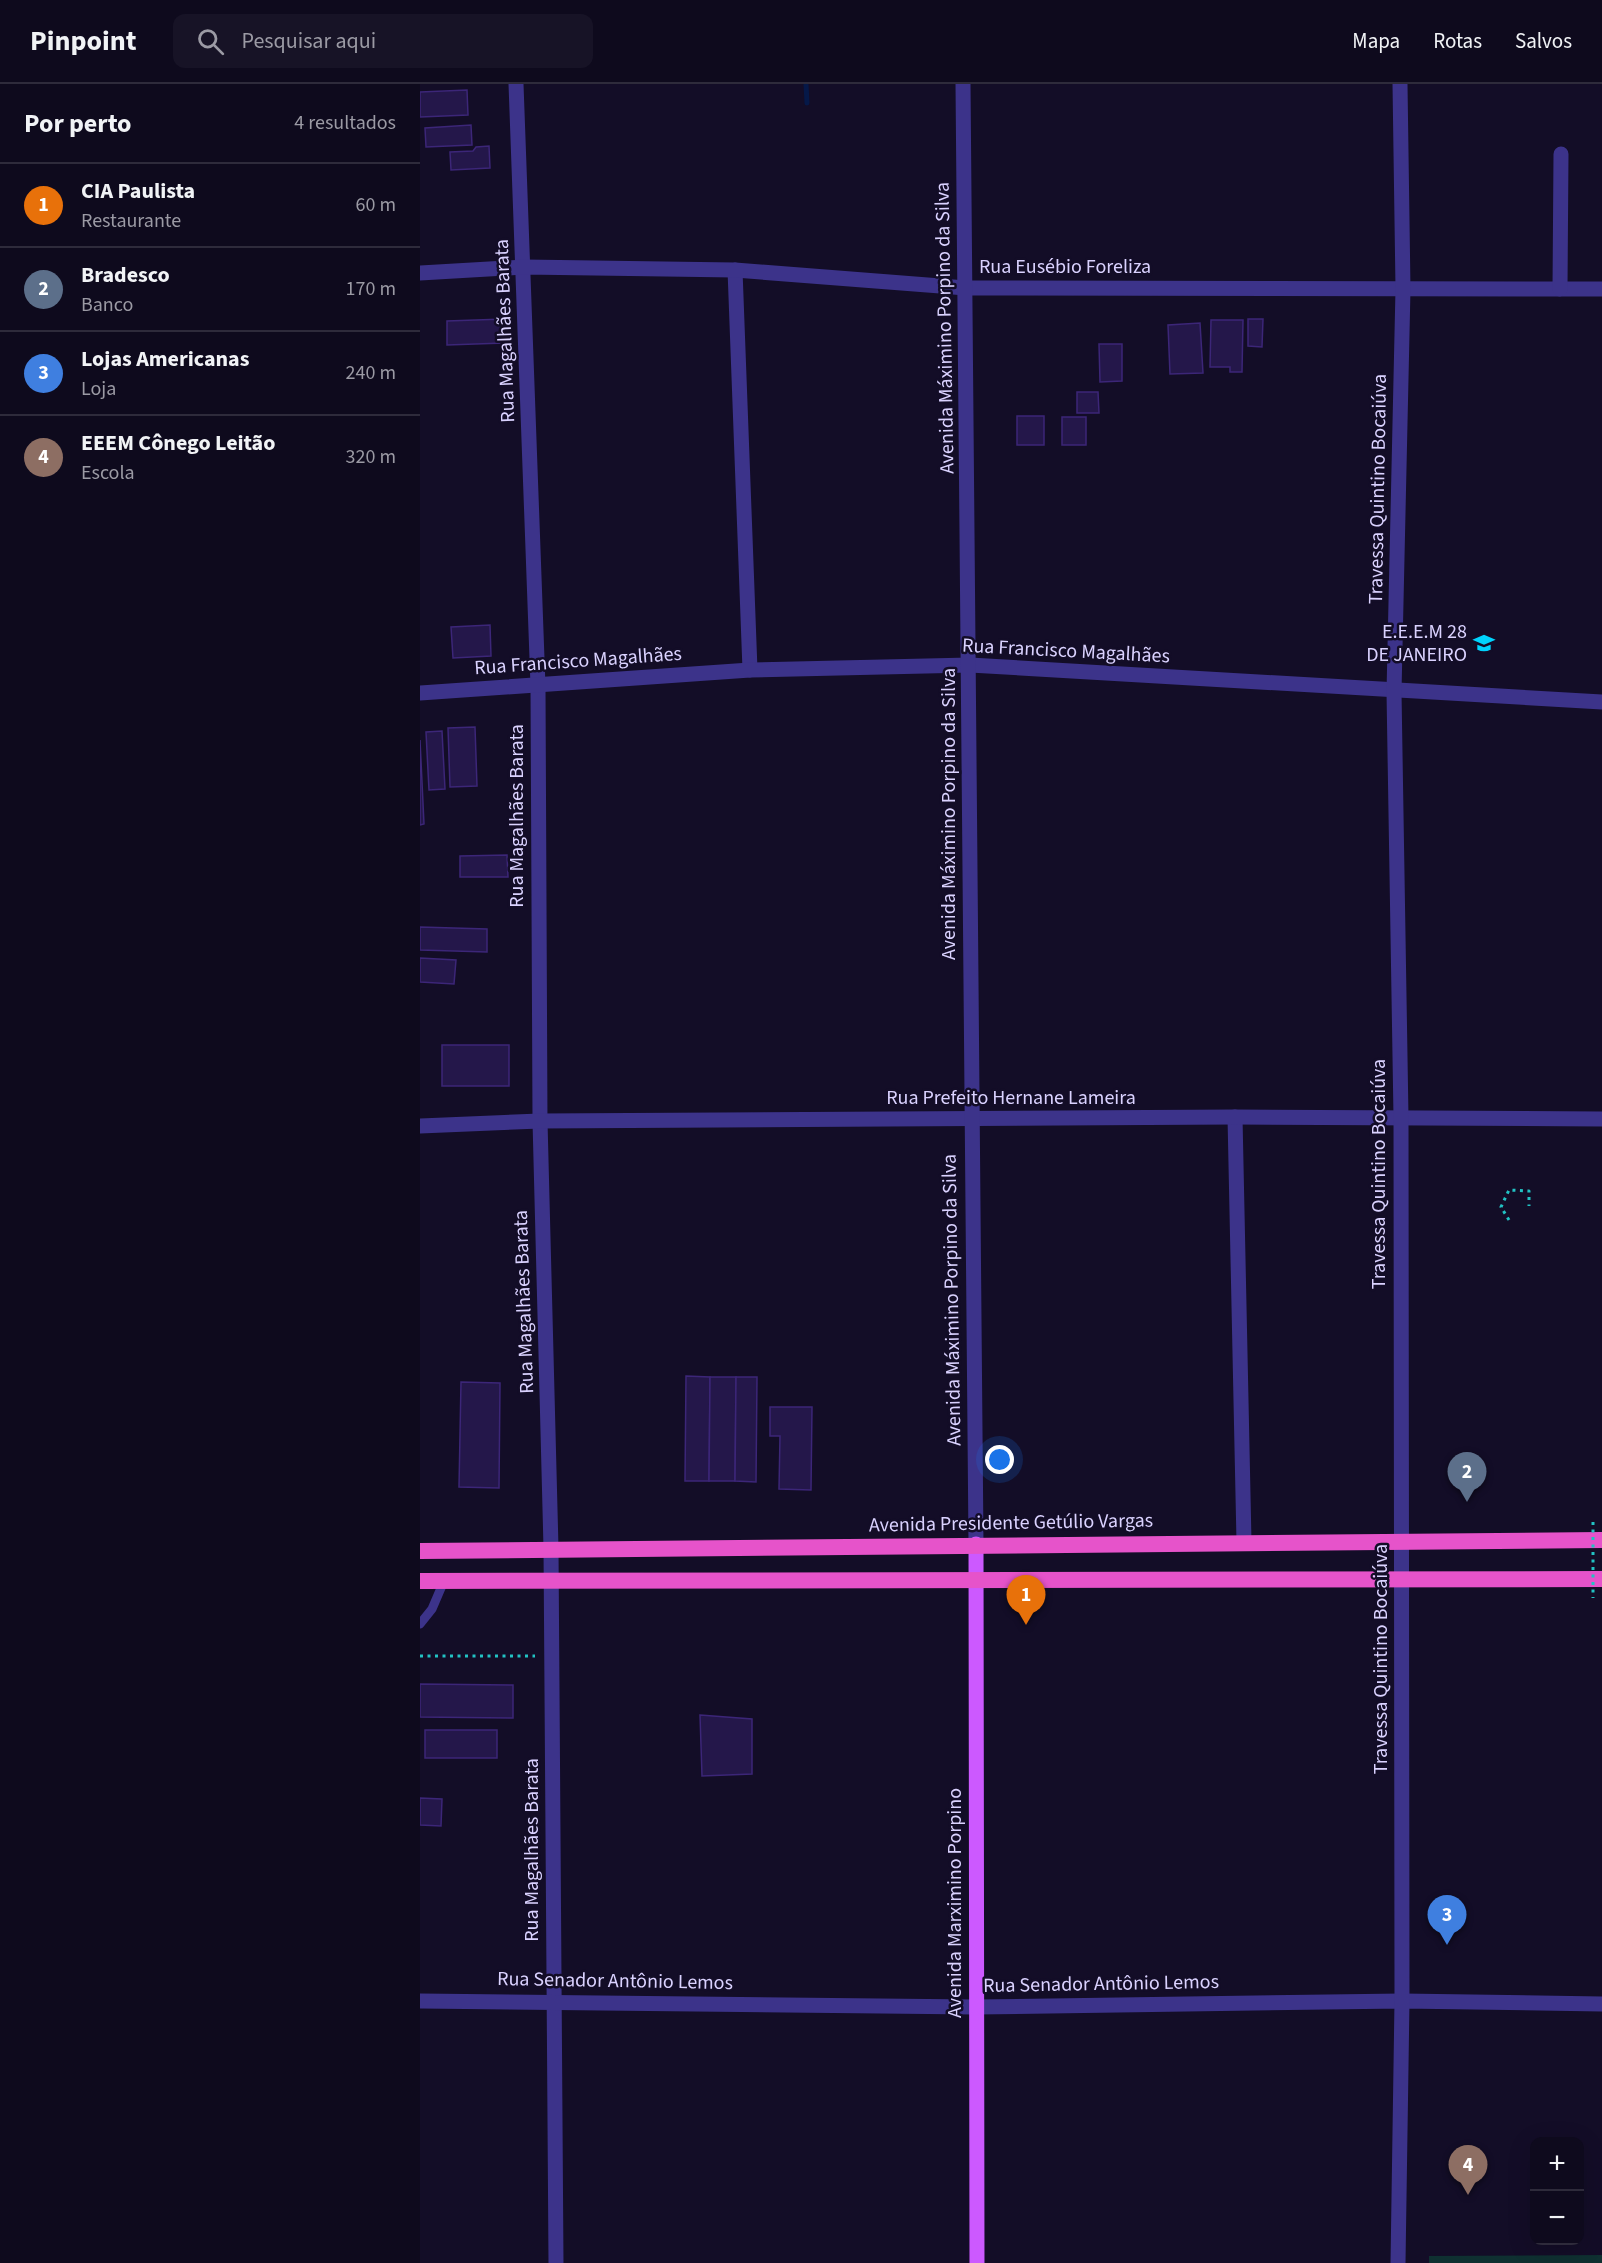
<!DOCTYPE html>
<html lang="pt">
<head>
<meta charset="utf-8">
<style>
	:root { --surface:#0e0a1d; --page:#171326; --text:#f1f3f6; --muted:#9b9aa4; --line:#2e2b3b; --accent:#db2777 }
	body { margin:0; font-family:"Source Sans 3",sans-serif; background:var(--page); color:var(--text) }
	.controls { position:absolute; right:18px; bottom:18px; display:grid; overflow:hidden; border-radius:12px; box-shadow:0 6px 24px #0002 }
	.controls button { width:54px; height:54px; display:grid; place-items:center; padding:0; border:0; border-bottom:2px solid var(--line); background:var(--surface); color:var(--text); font:30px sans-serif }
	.you { position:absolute; left:580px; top:1376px; width:21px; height:21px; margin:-15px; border:4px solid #fff; border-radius:50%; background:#1a73e8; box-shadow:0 0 0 9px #1a73e833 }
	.badge { display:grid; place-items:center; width:39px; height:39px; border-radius:50%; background:var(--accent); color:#fff; font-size:20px; font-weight:700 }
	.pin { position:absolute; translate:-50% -50px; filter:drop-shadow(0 2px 3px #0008) }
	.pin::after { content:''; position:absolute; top:32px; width:21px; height:18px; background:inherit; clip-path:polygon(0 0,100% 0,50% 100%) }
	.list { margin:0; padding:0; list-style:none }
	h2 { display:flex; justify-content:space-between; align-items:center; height:78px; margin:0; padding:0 24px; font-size:26px }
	h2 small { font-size:20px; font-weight:400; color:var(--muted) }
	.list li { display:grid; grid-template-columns:39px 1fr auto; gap:18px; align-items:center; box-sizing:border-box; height:84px; padding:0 24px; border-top:2px solid var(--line) }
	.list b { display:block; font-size:22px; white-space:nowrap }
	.list p { margin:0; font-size:20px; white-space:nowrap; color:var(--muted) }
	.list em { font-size:20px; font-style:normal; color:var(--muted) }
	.icon { flex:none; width:33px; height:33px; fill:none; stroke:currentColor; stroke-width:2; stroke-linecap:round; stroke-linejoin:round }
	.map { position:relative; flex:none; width:1182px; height:2179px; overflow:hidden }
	header { display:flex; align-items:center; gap:36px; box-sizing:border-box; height:84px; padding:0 30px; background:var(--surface); border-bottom:2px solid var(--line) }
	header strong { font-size:28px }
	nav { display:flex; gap:33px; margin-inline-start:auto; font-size:21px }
	.search { width:420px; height:54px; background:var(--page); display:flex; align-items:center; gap:15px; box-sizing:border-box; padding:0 21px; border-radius:12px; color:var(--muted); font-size:22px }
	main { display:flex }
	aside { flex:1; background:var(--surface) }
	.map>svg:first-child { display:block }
	.green { fill:#0f3031 }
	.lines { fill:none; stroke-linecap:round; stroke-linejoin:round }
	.stream { stroke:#051848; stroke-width:5 }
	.building { fill:#24174a; stroke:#3c2678; stroke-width:1.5 }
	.path { stroke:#22c2c3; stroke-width:3; stroke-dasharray:3 4.5; stroke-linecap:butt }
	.service { stroke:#3c338a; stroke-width:9 }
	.minor { stroke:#3c338a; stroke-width:15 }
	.tertiary { stroke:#3c338a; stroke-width:15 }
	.primary { stroke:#cc59ff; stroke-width:15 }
	.trunk { stroke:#e653ca; stroke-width:16 }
	.path-bridge { stroke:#22c2c3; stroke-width:3; stroke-dasharray:3 4.5; stroke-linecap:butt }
	.labels { text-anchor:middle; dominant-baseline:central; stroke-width:5; stroke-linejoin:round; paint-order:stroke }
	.street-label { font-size:20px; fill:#dad2ff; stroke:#130d27 }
	.poi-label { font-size:20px; fill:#dad2ff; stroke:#130d27; text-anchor:end }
</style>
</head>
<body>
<header>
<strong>Pinpoint</strong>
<div class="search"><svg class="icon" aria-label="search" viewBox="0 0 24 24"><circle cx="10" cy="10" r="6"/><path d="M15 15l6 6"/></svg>Pesquisar aqui</div>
<nav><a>Mapa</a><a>Rotas</a><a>Salvos</a></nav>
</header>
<main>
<aside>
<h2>Por perto<small>4 resultados</small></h2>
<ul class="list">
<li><span class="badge" style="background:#e8710a">1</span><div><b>CIA Paulista</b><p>Restaurante</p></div><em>60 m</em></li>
<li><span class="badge" style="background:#5c6f8a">2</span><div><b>Bradesco</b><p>Banco</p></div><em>170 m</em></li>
<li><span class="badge" style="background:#3f7fe0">3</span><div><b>Lojas Americanas</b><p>Loja</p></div><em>240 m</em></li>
<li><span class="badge" style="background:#8d6e63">4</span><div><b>EEEM Cônego Leitão</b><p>Escola</p></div><em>320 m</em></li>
</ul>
</aside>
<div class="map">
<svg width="1182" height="2179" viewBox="0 0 1182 2179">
	<rect width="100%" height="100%" fill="#130d27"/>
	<path class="green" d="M1182,2171V2179H1009V2172Z"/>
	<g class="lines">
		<path class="stream" d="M386,0L387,19"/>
	</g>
	<g class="building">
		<path d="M47,6L48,31L0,33V8Z"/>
		<path d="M51,41L52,61L6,63L5,44Z"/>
		<path d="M69,62L70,84L31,86L30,68L53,67L56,63Z"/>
		<path d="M84,235V259L27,261V237Z"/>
		<path d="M828,235H843L842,263L828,262Z"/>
		<path d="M791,236H823L822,288H810V283H790Z"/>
		<path d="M780,239L783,289L750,290L748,241Z"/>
		<path d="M679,260H702V297L680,298Z"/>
		<path d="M657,308H678L679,329H657Z"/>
		<rect x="597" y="332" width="27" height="29"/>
		<rect x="642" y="333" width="24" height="28"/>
		<path d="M70,541L71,572L33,574L31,543Z"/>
		<path d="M55,643L57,702L30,703L28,644Z"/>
		<path d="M22,647L25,705L9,706L6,648Z"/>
		<path d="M0,656L4,740L0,741Z"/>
		<path d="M87,771L88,793H40V772Z"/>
		<path d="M0,843L67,845V868L0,866Z"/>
		<path d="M0,874L36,876L34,900L0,898Z"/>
		<rect x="22" y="961" width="67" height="41"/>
		<path d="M266,1292L290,1293L289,1397H265Z"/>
		<path d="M290,1293H316L315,1397H289Z"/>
		<path d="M316,1293H337L336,1398L315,1397Z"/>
		<path d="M41,1298L80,1299L79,1404L39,1403Z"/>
		<path d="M350,1323H392L391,1406L359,1405L360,1352H350Z"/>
		<path d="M0,1600L93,1601V1634L0,1633Z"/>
		<path d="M280,1631L332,1635V1690L282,1692Z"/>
		<rect x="5" y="1646" width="72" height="28"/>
		<path d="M0,1714L22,1715L21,1742L0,1741Z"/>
	</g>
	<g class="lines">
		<g class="path">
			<path d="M1089,1136L1081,1123L1089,1106L1109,1107V1122"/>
			<path d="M0,1572H115"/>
		</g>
		<path class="service" d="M0,1540L12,1525L24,1497"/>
		<g class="minor">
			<path d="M96,0L118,602L120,1037L131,1464"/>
			<path d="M315,186L330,586"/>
			<path d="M0,189L104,183L315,186L546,204L1182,205"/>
			<path d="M1140,205L1141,70"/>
			<path d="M0,609L330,586L550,581L1182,618"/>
			<path d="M815,1033L824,1458"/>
			<path d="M0,1042L120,1037L815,1033L1182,1035"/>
		</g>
		<g class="tertiary">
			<path d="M543,0L556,1460"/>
			<path d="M131,1464L136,2179"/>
			<path d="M0,1917L555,1923L982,1917L1182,1920"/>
			<path d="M978,2179L982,1917L981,1033L974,608L983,205L980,0"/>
		</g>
		<path class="primary" d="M556,1460L557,2179"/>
		<g class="trunk">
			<path d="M0,1467L1182,1456"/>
			<path d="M0,1497L1182,1495"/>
		</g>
		<path class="path-bridge" d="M1173,1438V1514"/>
	</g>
	<defs>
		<symbol id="school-bare" viewBox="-9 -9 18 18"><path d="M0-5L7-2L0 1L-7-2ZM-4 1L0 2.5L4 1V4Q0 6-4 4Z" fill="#00d3fd" stroke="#130d27" stroke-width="2.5" paint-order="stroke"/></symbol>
	</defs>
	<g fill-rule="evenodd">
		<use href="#school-bare" x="1049" y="544" width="30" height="30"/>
	</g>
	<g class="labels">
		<g class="street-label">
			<text x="645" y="183">Rua Eusébio Foreliza</text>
			<text transform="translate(525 244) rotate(-91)">Avenida Máximino Porpino da Silva</text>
			<text transform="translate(85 247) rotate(-92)">Rua Magalhães Barata</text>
			<text transform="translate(958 405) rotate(-89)">Travessa Quintino Bocaiúva</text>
			<text transform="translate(646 567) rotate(3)">Rua Francisco Magalhães</text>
			<text transform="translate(158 577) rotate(-4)">Rua Francisco Magalhães</text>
			<text transform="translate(529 730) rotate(-90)">Avenida Máximino Porpino da Silva</text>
			<text transform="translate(97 732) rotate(-90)">Rua Magalhães Barata</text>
			<text x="591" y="1014">Rua Prefeito Hernane Lameira</text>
			<text transform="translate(959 1090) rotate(-90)">Travessa Quintino Bocaiúva</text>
			<text transform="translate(532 1216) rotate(-91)">Avenida Máximino Porpino da Silva</text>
			<text transform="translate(104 1218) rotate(-92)">Rua Magalhães Barata</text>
			<text transform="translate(591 1439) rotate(-1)">Avenida Presidente Getúlio Vargas</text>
			<text transform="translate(961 1575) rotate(-90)">Travessa Quintino Bocaiúva</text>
			<text transform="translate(112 1766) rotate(-90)">Rua Magalhães Barata</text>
			<text transform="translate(535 1819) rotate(-90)">Avenida Marximino Porpino</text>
			<text transform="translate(195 1897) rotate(1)">Rua Senador Antônio Lemos</text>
			<text transform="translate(681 1900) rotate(-1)">Rua Senador Antônio Lemos</text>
		</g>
		<g class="poi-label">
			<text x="1047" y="548">E.E.E.M 28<tspan x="1047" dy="23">DE JANEIRO</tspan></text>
		</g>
	</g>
</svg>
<div class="controls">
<button>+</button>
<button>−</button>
</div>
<div class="you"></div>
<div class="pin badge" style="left:606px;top:1541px;background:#e8710a">1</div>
<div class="pin badge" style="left:1047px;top:1418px;background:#5c6f8a">2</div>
<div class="pin badge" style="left:1027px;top:1861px;background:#3f7fe0">3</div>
<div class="pin badge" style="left:1048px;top:2111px;background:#8d6e63">4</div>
</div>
</main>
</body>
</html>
